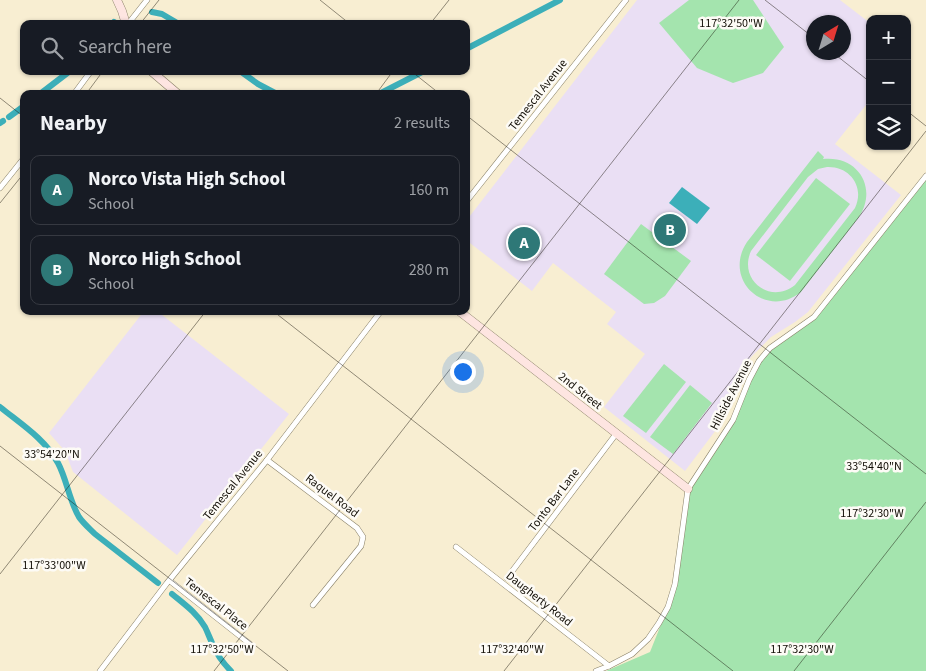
<!DOCTYPE html>
<html lang="en">
<head>
<meta charset="utf-8">
<style>
	:root { --surface:#171b24; --page:#242831; --text:#f1f3f6; --muted:#9ea1a6; --line:#363941; --accent:#2e7877 }
	body { margin:0; font-family:"Source Sans 3",sans-serif; background:var(--page); color:var(--text) }
	.controls { position:absolute; right:15px; top:15px; display:grid; overflow:hidden; border-radius:10px; box-shadow:0 1px 4px #0004 }
	.controls button { width:45px; height:45px; display:grid; place-items:center; padding:0; border:0; border-bottom:1px solid var(--line); background:var(--surface); color:var(--text); font:25px sans-serif }
	.compass { position:absolute; left:806px; top:15px; width:45px; height:45px; border-radius:50%; background:var(--surface); box-shadow:0 1px 4px #0004; rotate:38deg }
	.you { position:absolute; left:462px; top:371px; width:18px; height:18px; margin:-12px; border:4px solid #fff; border-radius:50%; background:#1a73e8; box-shadow:0 0 0 8px #1a73e833 }
	.badge { display:grid; place-items:center; width:32px; height:32px; border-radius:50%; background:var(--accent); color:#fff; font-size:16px; font-weight:700 }
	.pin { position:absolute; translate:-50% -50%; border:2px solid #fff; box-shadow:0 1px 5px #0006 }
	.list { margin:0; padding:0; list-style:none }
	h2 { display:flex; justify-content:space-between; align-items:center; height:65px; margin:0; padding:0 20px; font-size:21px }
	h2 small { font-size:16px; font-weight:400; color:var(--muted) }
	.list li { display:grid; grid-template-columns:32px 1fr auto; gap:15px; align-items:center; box-sizing:border-box; height:70px; margin:0 10px 10px; padding:0 10px; border:1px solid var(--line); border-radius:10px }
	.list b { display:block; font-size:19px; white-space:nowrap }
	.list p { margin:0; font-size:16px; white-space:nowrap; color:var(--muted) }
	.list em { font-size:16px; font-style:normal; color:var(--muted) }
	.icon { flex:none; width:28px; height:28px; fill:none; stroke:currentColor; stroke-width:2; stroke-linecap:round; stroke-linejoin:round }
	.map { position:relative; flex:none; width:926px; height:671px; overflow:hidden }
	.search { position:absolute; background:var(--surface); box-shadow:0 1px 4px #0004; left:20px; top:20px; width:450px; height:55px; display:flex; align-items:center; gap:12px; box-sizing:border-box; padding:0 18px; border-radius:10px; color:var(--muted); font-size:19px }
	.panel { position:absolute; background:var(--surface); box-shadow:0 1px 4px #0004; left:20px; top:90px; width:450px; height:225px; border-radius:10px }
	.map>svg:first-child { display:block }
	.education { fill:#eadff4; fill-rule:evenodd }
	.green { fill:#a4e4ae; fill-rule:evenodd }
	.water { fill:#3cafb9 }
	.lines { fill:none; stroke-linecap:round; stroke-linejoin:round }
	.canal { stroke:#3cafb9; stroke-width:6 }
	.street-casing { stroke:#898067; stroke-width:6 }
	.secondary-casing { stroke:#898067; stroke-width:9 }
	.street { stroke:#fff; stroke-width:5 }
	.secondary { stroke:#fee5e1; stroke-width:8 }
	.ticks { fill:none; stroke:#110d05; stroke-width:1; stroke-opacity:0.45 }
	.labels { text-anchor:middle; dominant-baseline:central; stroke-width:5; stroke-linejoin:round; paint-order:stroke }
	.street-label { font-size:12px; fill:#110d05; stroke:#fdfbf6 }
	.ticks-label { font-size:12px; text-anchor:middle; fill:#110d05; stroke:#fdfbf6; stroke-width:5; stroke-linejoin:round; paint-order:stroke }
</style>
</head>
<body>
<div class="map">
<svg width="926" height="671" viewBox="0 0 926 671">
	<rect width="100%" height="100%" fill="#f8eed2"/>
	<g class="education">
		<path d="M637,0H840L870,23V100L835,144L901,195L808,312L795,322L771,337L751,357L742,373L728,414L685,471L604,407L645,354L607,324L616,312L553,263L532,291L466,240V221ZM814,22H844V52H814Z"/>
		<path d="M144,311H157L289,414L177,555L73,472L65,451L49,433Z"/>
	</g>
	<g class="green">
		<path d="M689,0H753L784,47L763,73L733,83L697,68L659,23Z"/>
		<path d="M818,151L824,157L823,159C858,155 878,188 859,217L801,292C766,320 722,280 747,242ZM827,167C850,166 865,187 855,208L795,285C770,305 738,280 751,251L808,177L818,169Z"/>
		<path d="M926,176V671H606L650,652L668,607L675,584L688,489L733,420L749,380L770,348L814,317Z"/>
		<path d="M816,178L850,204L790,281L756,255Z"/>
		<path d="M641,224L691,261L665,296L654,303L644,304L604,274Z"/>
		<path d="M664,364L686,382L646,433L623,416Z"/>
		<path d="M690,385L712,403L673,454L650,437Z"/>
	</g>
	<path class="water" d="M682,187L710,208L697,224L669,203Z"/>
	<g class="lines">
		<g class="canal">
			<path d="M152,12L162,14L179,24"/>
			<path d="M113,24L114,22"/>
			<path d="M466,49L560,0"/>
			<path d="M240,71L258,84L277,94"/>
			<path d="M40,94L70,71"/>
			<path d="M379,94L424,71"/>
			<path d="M9,117L24,106"/>
			<path d="M0,123L3,121"/>
			<path d="M0,407C21,424 45,439 58,463C67,480 69,500 79,517C83,523 89,528 95,534L158,583"/>
			<path d="M172,594C184,604 197,613 205,627C208,633 210,639 213,645C217,655 224,664 231,671"/>
		</g>
		<defs>
			<g id="street">
				<path d="M128,24L147,0"/>
				<path d="M74,94L91,71"/>
				<path d="M0,188L24,158"/>
				<path d="M466,202L626,0"/>
				<path d="M267,460L357,528L363,537L361,546L313,605"/>
				<path d="M456,547L609,666"/>
				<path d="M507,578L616,434"/>
				<path d="M170,581L250,644"/>
				<path d="M100,671L167,583L267,460L381,311"/>
				<path d="M596,671L609,666L632,654L648,639L659,623L668,607L675,584L688,489L733,420L749,380L759,361L770,348L814,317L926,176"/>
			</g>
			<g id="secondary">
				<path d="M117,0L122,11L126,24"/>
				<path d="M151,71L178,94"/>
				<path d="M459,311L688,489"/>
			</g>
		</defs>
		<use href="#street" class="street-casing"/>
		<use href="#secondary" class="secondary-casing"/>
		<use href="#street" class="street"/>
		<use href="#secondary" class="secondary"/>
	</g>
	<path class="ticks" d="M320,0L350,24M765,0L814,38M140,24L159,0M430,24L449,0M832,52L870,82M411,71L440,94M86,94L103,71M376,94L393,71M0,98L24,117M907,111L926,126M466,115L926,474M0,203L24,173M273,311L733,671M0,446L288,671M0,574L206,311M214,671L739,0M504,671L926,131M794,671L926,502"/>
	<g class="labels">
		<g class="street-label">
			<text transform="translate(538 95) rotate(-52)">Temescal Avenue</text>
			<text transform="translate(580 391) rotate(38)">2nd Street</text>
			<text transform="translate(731 395) rotate(-63)">Hillside Avenue</text>
			<text transform="translate(233 485) rotate(-51)">Temescal Avenue</text>
			<text transform="translate(332 496) rotate(37)">Raquel Road</text>
			<text transform="translate(554 500) rotate(-53)">Tonto Bar Lane</text>
			<text transform="translate(539 599) rotate(38)">Daugherty Road</text>
			<text transform="translate(216 604) rotate(38)">Temescal Place</text>
		</g>
	</g>
	<g class="ticks-label">
		<text x="731" y="27">117°32'50"W</text>
		<text x="52" y="458">33°54'20"N</text>
		<text x="874" y="470">33°54'40"N</text>
		<text x="872" y="517">117°32'30"W</text>
		<text x="54" y="569">117°33'00"W</text>
		<text x="222" y="653">117°32'50"W</text>
		<text x="512" y="653">117°32'40"W</text>
		<text x="802" y="653">117°32'30"W</text>
	</g>
</svg>
<div class="controls">
<button>+</button>
<button>−</button>
<button><svg class="icon" aria-label="layers" viewBox="0 0 24 24"><path d="M12 4l9 5-9 5-9-5zM3 14l9 5 9-5"/></svg></button>
</div>
<svg class="compass" viewBox="-18 -18 36 36"><path d="M0-13l5 13h-10z" fill="#e53935"/><path d="M0 13l5-13h-10z" fill="#9ea1a6"/></svg>
<div class="you"></div>
<div class="pin badge" style="left:524px;top:243px">A</div>
<div class="pin badge" style="left:670px;top:230px">B</div>
<div class="search"><svg class="icon" aria-label="search" viewBox="0 0 24 24"><circle cx="10" cy="10" r="6"/><path d="M15 15l6 6"/></svg>Search here</div>
<section class="panel">
<h2>Nearby<small>2 results</small></h2>
<ul class="list">
<li><span class="badge">A</span><div><b>Norco Vista High School</b><p>School</p></div><em>160 m</em></li>
<li><span class="badge">B</span><div><b>Norco High School</b><p>School</p></div><em>280 m</em></li>
</ul>
</section>
</div>
</body>
</html>
